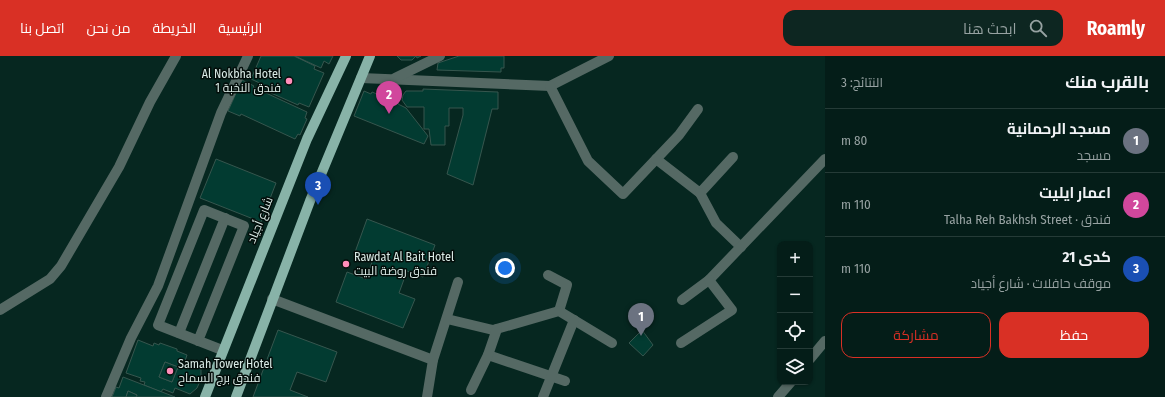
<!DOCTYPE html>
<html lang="ar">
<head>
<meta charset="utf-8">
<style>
	:root { --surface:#041d18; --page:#0d2621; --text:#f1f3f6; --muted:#97a2a2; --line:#253b37; --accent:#d93025 }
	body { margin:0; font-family:"Fira Sans Condensed",Cairo,sans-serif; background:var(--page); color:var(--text); direction:rtl }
	.controls { position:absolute; right:12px; bottom:12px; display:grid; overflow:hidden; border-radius:8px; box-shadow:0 1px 3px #0004 }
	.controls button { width:36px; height:36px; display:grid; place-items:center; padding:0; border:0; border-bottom:1px solid var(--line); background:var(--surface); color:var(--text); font:20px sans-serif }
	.you { position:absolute; left:505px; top:212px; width:14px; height:14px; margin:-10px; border:3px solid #fff; border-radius:50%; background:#1a73e8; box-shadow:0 0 0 6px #1a73e833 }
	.badge { display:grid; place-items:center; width:26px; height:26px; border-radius:50%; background:var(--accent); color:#fff; font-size:13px; font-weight:700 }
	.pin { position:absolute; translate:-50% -33px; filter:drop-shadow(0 1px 2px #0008) }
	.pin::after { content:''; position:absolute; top:21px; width:14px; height:12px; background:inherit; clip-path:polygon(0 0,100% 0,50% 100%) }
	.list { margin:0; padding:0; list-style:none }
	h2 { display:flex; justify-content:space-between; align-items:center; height:52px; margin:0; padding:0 16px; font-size:17px }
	h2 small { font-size:13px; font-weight:400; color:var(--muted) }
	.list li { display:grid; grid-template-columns:26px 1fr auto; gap:12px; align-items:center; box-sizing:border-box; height:64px; padding:0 16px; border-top:1px solid var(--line) }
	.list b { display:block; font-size:15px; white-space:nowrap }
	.list p { margin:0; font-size:13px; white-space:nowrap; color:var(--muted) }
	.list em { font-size:13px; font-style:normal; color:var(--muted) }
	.actions { display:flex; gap:8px; padding:12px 16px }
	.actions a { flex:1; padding:9px 0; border:1px solid var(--accent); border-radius:12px; text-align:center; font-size:14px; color:var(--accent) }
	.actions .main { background:var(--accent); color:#fff }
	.icon { flex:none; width:22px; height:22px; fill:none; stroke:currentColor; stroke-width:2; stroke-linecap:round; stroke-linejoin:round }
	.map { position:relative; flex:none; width:825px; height:341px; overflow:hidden; direction:ltr }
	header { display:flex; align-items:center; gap:24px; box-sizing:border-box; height:56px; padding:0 20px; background:var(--accent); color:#fff }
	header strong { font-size:19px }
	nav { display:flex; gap:22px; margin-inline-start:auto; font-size:14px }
	.search { width:280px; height:36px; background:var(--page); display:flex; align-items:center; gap:10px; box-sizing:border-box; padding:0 14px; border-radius:12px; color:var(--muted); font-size:15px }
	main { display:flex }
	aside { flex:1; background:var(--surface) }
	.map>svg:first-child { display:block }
	.building { fill:#023b31; stroke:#36564e; fill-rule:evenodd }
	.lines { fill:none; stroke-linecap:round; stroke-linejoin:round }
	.minor { stroke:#556964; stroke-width:10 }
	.major { stroke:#88b3a8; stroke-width:10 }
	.poi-dot { fill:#ff8eba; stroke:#030d0a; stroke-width:1.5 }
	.labels { text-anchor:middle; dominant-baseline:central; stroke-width:3; stroke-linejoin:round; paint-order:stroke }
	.poi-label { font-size:12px; fill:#d9eae5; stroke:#030d0a; text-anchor:start }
	.street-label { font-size:12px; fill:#d9eae5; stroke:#030d0a }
</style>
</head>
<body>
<header>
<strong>Roamly</strong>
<div class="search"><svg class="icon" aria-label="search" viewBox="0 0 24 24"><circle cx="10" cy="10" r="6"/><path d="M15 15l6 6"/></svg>ابحث هنا</div>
<nav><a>الرئيسية</a><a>الخريطة</a><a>من نحن</a><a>اتصل بنا</a></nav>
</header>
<main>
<aside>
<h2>بالقرب منك<small>النتائج: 3</small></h2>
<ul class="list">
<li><span class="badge" style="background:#6b7280">1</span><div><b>مسجد الرحمانية</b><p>مسجد</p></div><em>80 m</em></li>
<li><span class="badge" style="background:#d1479c">2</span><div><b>اعمار ايليت</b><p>فندق · Talha Reh Bakhsh Street</p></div><em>110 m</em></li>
<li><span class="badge" style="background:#1a4fb4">3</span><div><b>كدى 21</b><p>موقف حافلات · شارع أجياد</p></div><em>110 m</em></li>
</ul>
<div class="actions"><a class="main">حفظ</a><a>مشاركة</a></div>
</aside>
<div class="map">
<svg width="825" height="341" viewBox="0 0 825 341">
	<rect width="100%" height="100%" fill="#062720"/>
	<g class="building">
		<path d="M261,0H294L315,10L314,13L324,17L309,51L299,47L298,49L262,33L264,29L251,23Z"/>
		<path d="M295,0H333L329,8L324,5L321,12Z"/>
		<path d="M397,0H421L417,2L416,0L412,4H401Z"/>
		<path d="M459,0H504V12H501V16L437,14L438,7Z"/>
		<path d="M242,24L254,30L253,31L307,56L305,62L307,63L300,79L298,78L295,83L241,58L240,60L228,55Z"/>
		<path d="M423,33L498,36V53H492L473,129L447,118L463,59V52H449V70H445V89H431L429,73H424V51H407L402,44L403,39L406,35H423Z"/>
		<path d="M364,35L371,38L372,36L382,40V37L399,44L398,48L406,52L428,80L424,88L354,60Z"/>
		<path d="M216,103L276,127L261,166L200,142Z"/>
		<path d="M367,163L435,189L423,221L407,215L399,237L415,243L403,272L336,246L347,216L366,223L372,206L354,199Z"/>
		<path d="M278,274L337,296L326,326L297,316L290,334L308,341H253Z"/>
		<path d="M642,274L653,289L643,300L629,287Z"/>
		<path d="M138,284L153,290L154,287L159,289L160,287L177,293V295L187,299L185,305L200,310L201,314V323L197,332L190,338L175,332L173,337L163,333L161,336L144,329L145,326L140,325L141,322L126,317ZM165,306L178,311L172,326L159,321Z"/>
		<path d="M165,306L178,311L172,326L159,321Z"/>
		<path d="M123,321L175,341H136L137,339L128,335L126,341H112L116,331L119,332Z"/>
		<path d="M128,335L137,339L136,341H126Z"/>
	</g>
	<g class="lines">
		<g class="minor">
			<path d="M361,22L550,30L609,0"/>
			<path d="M395,22L440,0"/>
			<path d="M550,30L588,105L623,138L679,79L698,53"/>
			<path d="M656,103L700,137L733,101"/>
			<path d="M700,137L716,167L741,191"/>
			<path d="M548,219L567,229L559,255"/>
			<path d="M272,243L433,304"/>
			<path d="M682,244L709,224L825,103"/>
			<path d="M0,254L50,223L61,210L119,111L150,46L176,0"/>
			<path d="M447,263L493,274L559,255L612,287"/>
			<path d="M179,277L225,162"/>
			<path d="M198,285L244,170L204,154L158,269L222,294"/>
			<path d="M681,287L732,254L709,224"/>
			<path d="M488,299L565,325"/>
			<path d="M810,303L825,285"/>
			<path d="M471,334L488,299L497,273"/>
			<path d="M106,341L131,282L158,230L221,57L248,0"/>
			<path d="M427,341L433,304L458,226"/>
			<path d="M543,341L574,264"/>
			<path d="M778,341L791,326"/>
		</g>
		<g class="major">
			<path d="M205,341L307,83L346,0"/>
			<path d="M236,341L310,145L370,0"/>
		</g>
	</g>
	<g class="poi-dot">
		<circle cx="289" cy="25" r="4"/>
		<circle cx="346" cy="208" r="4"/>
		<circle cx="170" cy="315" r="4"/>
	</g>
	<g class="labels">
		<g class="poi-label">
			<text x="281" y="18" text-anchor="end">Al Nokbha Hotel<tspan x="281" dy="14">1 فندق النخبة</tspan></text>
			<text x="354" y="201">Rawdat Al Bait Hotel<tspan x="354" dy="14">فندق روضة البيت</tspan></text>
			<text x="178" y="308">Samah Tower Hotel<tspan x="178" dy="14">فندق برج السماح</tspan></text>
		</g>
		<g class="street-label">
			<text transform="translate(260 164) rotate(-68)">شارع أجياد</text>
		</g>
	</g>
</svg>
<div class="controls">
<button>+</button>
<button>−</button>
<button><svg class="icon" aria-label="locate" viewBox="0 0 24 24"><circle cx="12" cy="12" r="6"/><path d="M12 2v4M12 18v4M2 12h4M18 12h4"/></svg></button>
<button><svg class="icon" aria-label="layers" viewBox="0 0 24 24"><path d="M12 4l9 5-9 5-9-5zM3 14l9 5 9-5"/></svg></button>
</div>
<div class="you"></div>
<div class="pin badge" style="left:641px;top:280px;background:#6b7280">1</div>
<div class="pin badge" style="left:389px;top:58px;background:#d1479c">2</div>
<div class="pin badge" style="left:318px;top:149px;background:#1a4fb4">3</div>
</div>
</main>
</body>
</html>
